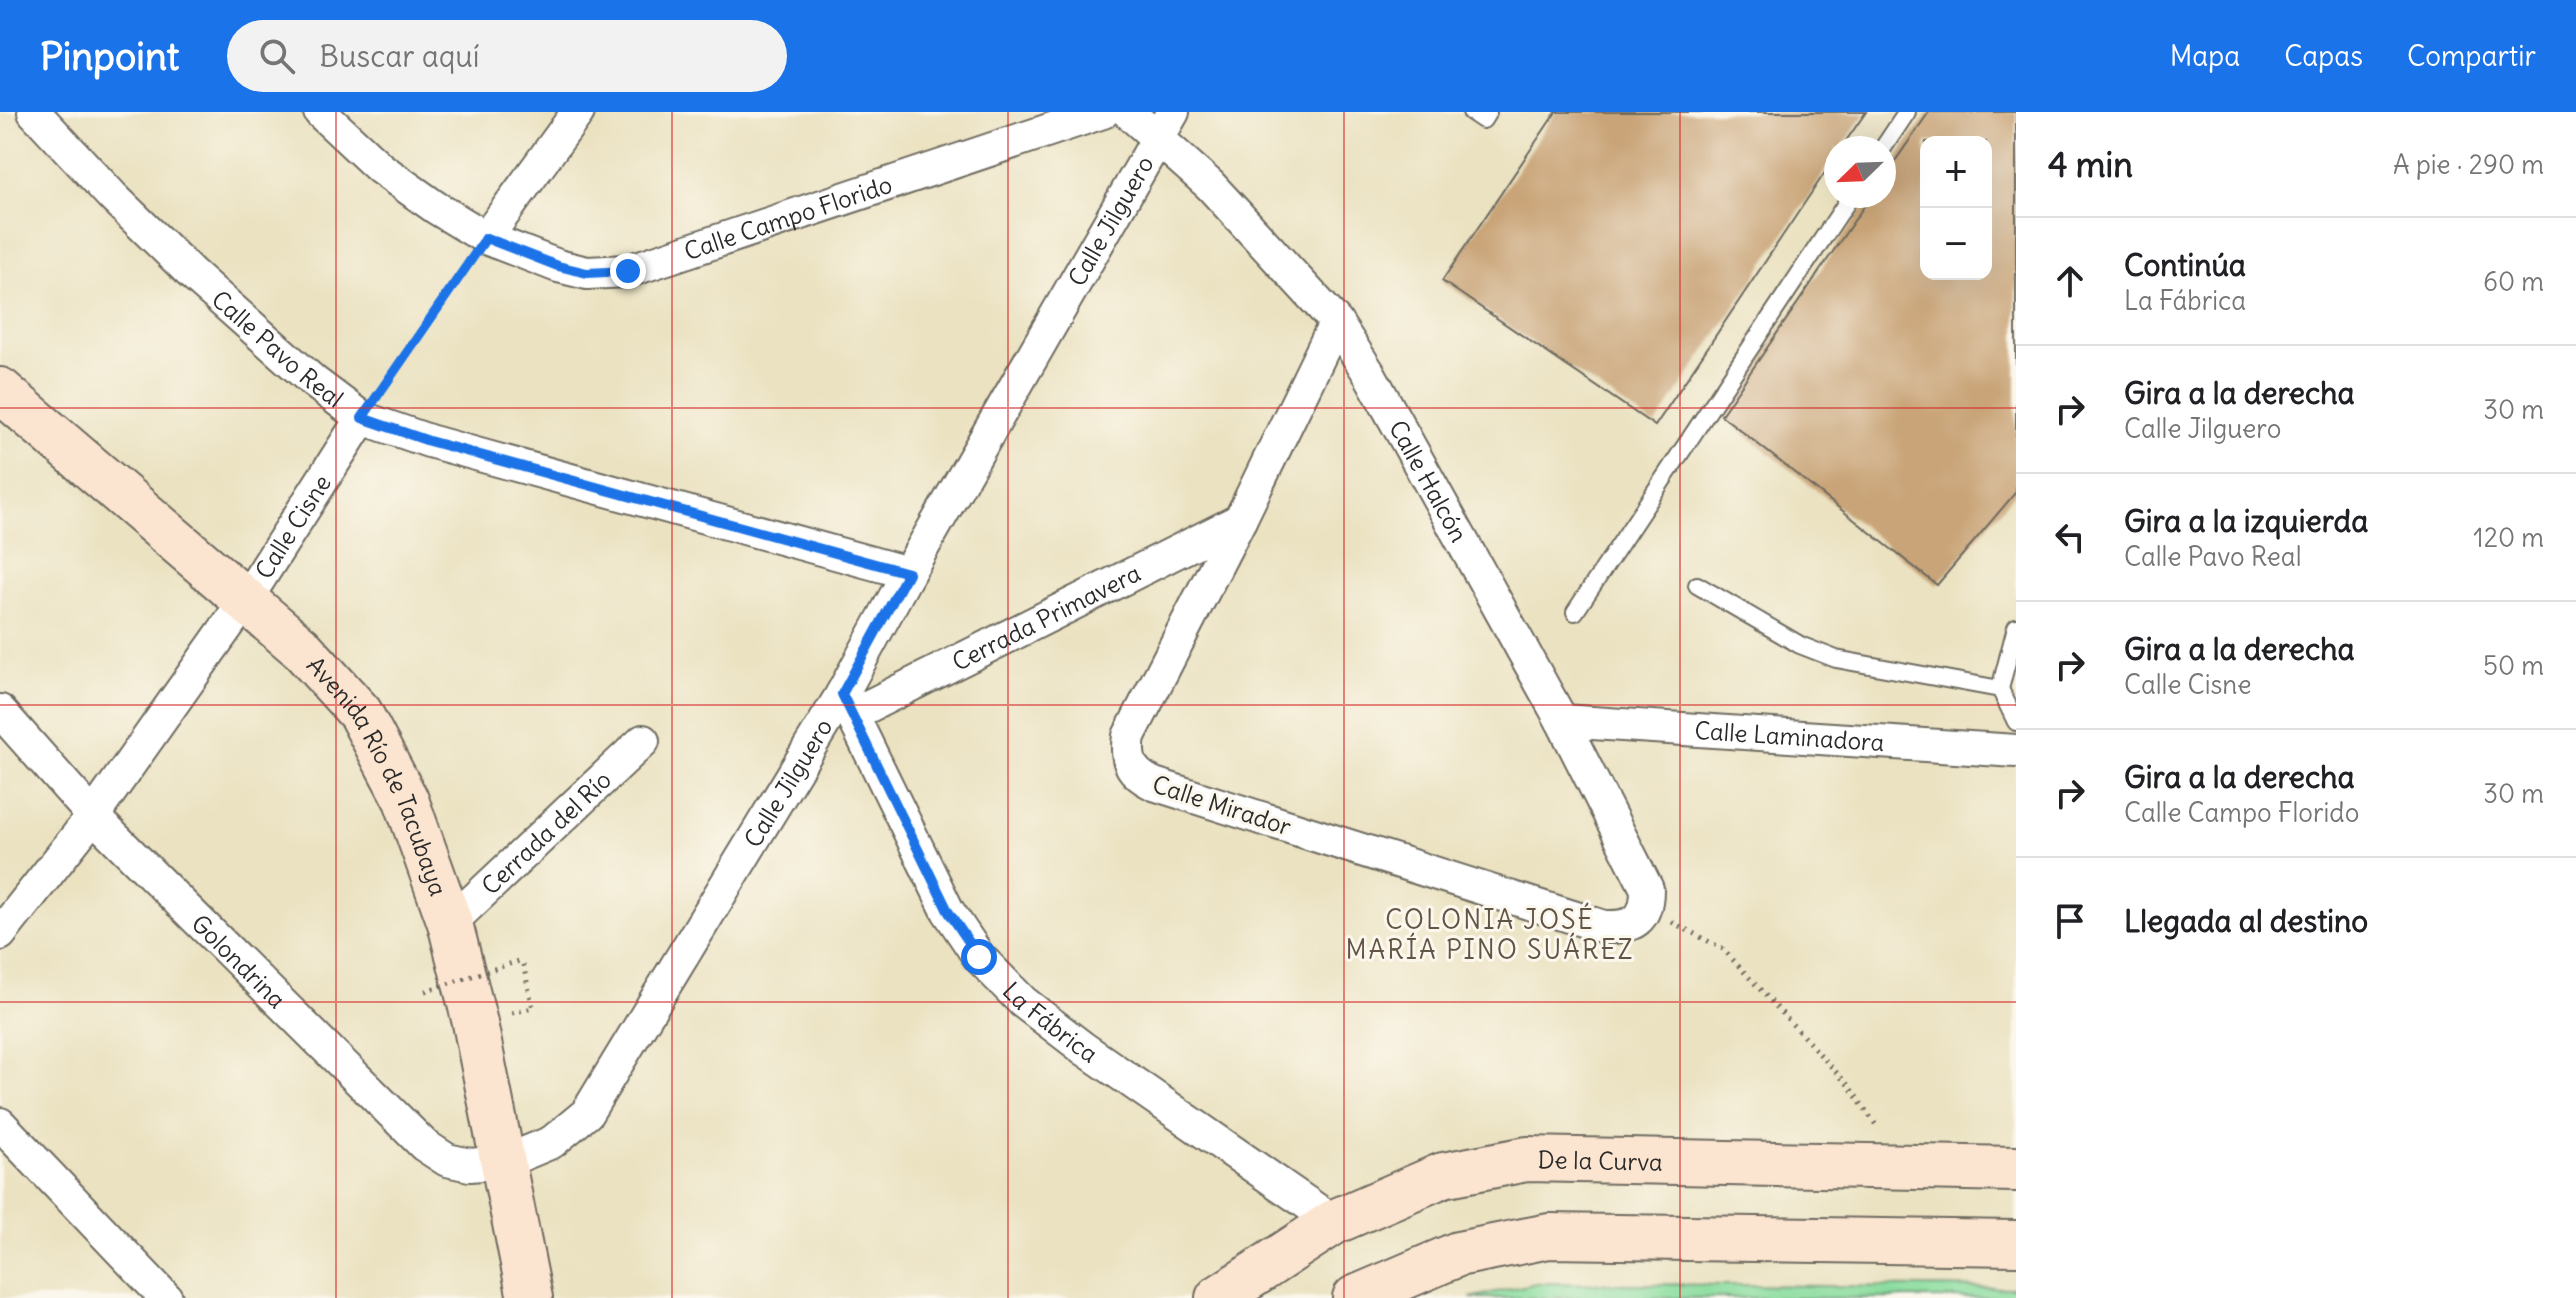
<!DOCTYPE html>
<html lang="es">
<head>
<meta charset="utf-8">
<style>
	:root { --surface:#fff; --page:#f2f2f2; --text:#202124; --muted:#757577; --line:#e0e0e0; --accent:#1a73e8 }
	body { margin:0; font-family:Delius,sans-serif; background:var(--page); color:var(--text) }
	.controls { position:absolute; right:24px; top:24px; display:grid; overflow:hidden; border-radius:16px; box-shadow:0 8px 32px #0002 }
	.controls button { width:72px; height:72px; display:grid; place-items:center; padding:0; border:0; border-bottom:2px solid var(--line); background:var(--surface); color:var(--text); font:40px sans-serif }
	.compass { position:absolute; left:1824px; top:24px; width:72px; height:72px; border-radius:50%; background:var(--surface); box-shadow:0 8px 32px #0002; rotate:247deg }
	.stop { position:absolute; width:24px; height:24px; margin:-18px; border:6px solid #1a73e8; border-radius:50%; background:#fff }
	.stop.end { background:#1a73e8; border-color:#fff; box-shadow:0 2px 8px #0008 }
	.list { margin:0; padding:0; list-style:none }
	h2 { display:flex; justify-content:space-between; align-items:center; height:104px; margin:0; padding:0 32px; font-size:34px }
	h2 small { font-size:26px; font-weight:400; color:var(--muted) }
	.list li { display:grid; grid-template-columns:52px 1fr auto; gap:24px; align-items:center; box-sizing:border-box; height:128px; padding:0 32px; border-top:2px solid var(--line) }
	.list b { display:block; font-size:30px; white-space:nowrap }
	.list p { margin:0; font-size:26px; white-space:nowrap; color:var(--muted) }
	.list em { font-size:26px; font-style:normal; color:var(--muted) }
	.icon { flex:none; width:44px; height:44px; fill:none; stroke:currentColor; stroke-width:2; stroke-linecap:round; stroke-linejoin:round }
	.map { position:relative; flex:none; width:2016px; height:1186px; overflow:hidden }
	header { display:flex; align-items:center; gap:48px; box-sizing:border-box; height:112px; padding:0 40px; background:var(--accent); color:#fff }
	header strong { font-size:38px }
	nav { display:flex; gap:44px; margin-inline-start:auto; font-size:28px }
	.search { width:560px; height:72px; background:var(--page); display:flex; align-items:center; gap:20px; box-sizing:border-box; padding:0 28px; border-radius:44px; color:var(--muted); font-size:30px }
	main { display:flex }
	aside { flex:1; background:var(--surface) }
	.map>svg:first-child { display:block }
	.green { fill:#8add9f; stroke:#5a8465; stroke-width:2 }
	.building { fill:#c9a478; fill-rule:evenodd }
	.lines { fill:none; stroke-linecap:round; stroke-linejoin:round }
	.service-casing { stroke:#6e6b60; stroke-width:20 }
	.minor-casing { stroke:#6e6b60; stroke-width:36 }
	.secondary-casing { stroke:#6e6b60; stroke-width:48 }
	.path { stroke:#6e6b60; stroke-width:5; stroke-dasharray:2 6; stroke-linecap:butt }
	.service { stroke:#fff; stroke-width:16 }
	.minor { stroke:#fff; stroke-width:32 }
	.secondary { stroke:#fce5d0; stroke-width:44 }
	.path-bridge { stroke:#6e6b60; stroke-width:5; stroke-dasharray:2 6; stroke-linecap:butt }
	.route { stroke:#1a73e8; stroke-width:10 }
	.grid { fill:none; stroke:#d62828; stroke-width:2; stroke-opacity:0.55 }
	.labels { text-anchor:middle; dominant-baseline:central; stroke-width:6; stroke-linejoin:round; paint-order:stroke }
	.street-label { font-size:24px; fill:#2b2b2b; stroke:#fbf7ec }
	.neighbourhood-label { font-size:26px; letter-spacing:2px; fill:#625546; stroke:#fbf7ec }
</style>
</head>
<body>
<header>
<strong>Pinpoint</strong>
<div class="search"><svg class="icon" aria-label="search" viewBox="0 0 24 24"><circle cx="10" cy="10" r="6"/><path d="M15 15l6 6"/></svg>Buscar aquí</div>
<nav><a>Mapa</a><a>Capas</a><a>Compartir</a></nav>
</header>
<main>
<div class="map">
<svg width="2016" height="1186" viewBox="0 0 2016 1186">
	<rect width="100%" height="100%" fill="#fbf7ec"/>
	<filter id="ink" filterUnits="userSpaceOnUse"><feTurbulence type="fractalNoise" baseFrequency=".0125" numOctaves="2"/><feDisplacementMap in="SourceGraphic" scale="16" xChannelSelector="R" yChannelSelector="G"/><feConvolveMatrix kernelMatrix="1 2 1 2 8 2 1 2 1" color-interpolation-filters="sRGB"/></filter>
	<filter id="wash" filterUnits="userSpaceOnUse"><feTurbulence type="fractalNoise" baseFrequency=".006" numOctaves="4" result="noise"/><feDisplacementMap in="SourceGraphic" scale="32" xChannelSelector="R" yChannelSelector="G"/><feGaussianBlur stdDeviation="1.8" result="paint"/><feColorMatrix in="noise" values="0 0 0 0 0 0 0 0 0 0 0 0 0 0 0 0 0 1.4 0 .05"/><feComposite in="paint" operator="in"/></filter>
	<g filter="url(#wash)">
		<rect width="100%" height="100%" fill="#ebe2c1"/>
		<path class="green" d="M1536,1171L2016,1176V1186H1470Z"/>
		<g id="blocks">
			<g class="building">
				<path d="M1556,0H1866L1841,36H1836V44L1655,314L1442,169Z"/>
				<path d="M1929,0H2016V380L1937,473L1721,303L1871,84H1884V65ZM1926,30H1986V162H1926Z"/>
			</g>
		</g>
	</g>
	<g filter="url(#ink)">
		<use href="#blocks" fill-opacity="0" stroke="#6e6b60" stroke-width="2"/>
		<g class="lines">
			<defs>
				<g id="service">
					<path d="M1471,0L1483,8L1488,0"/>
					<path d="M1883,36L1907,0"/>
					<path d="M1697,473L1800,533L1836,547L2000,577L2016,610"/>
					<path d="M1575,500L1851,84"/>
					<path d="M2000,577L2016,515"/>
				</g>
				<g id="minor">
					<path id="s1" d="M34,0L113,85L191,161L314,270L362,306L429,329L908,461"/>
					<path id="s2" d="M320,0L380,56L435,95L486,126L558,154L587,161L628,159L1103,0"/>
					<path id="s3" d="M1128,0L1210,73L1336,210L1370,263L1562,609L1647,777C1647,808 1634,816 1604,815L1154,672C1131,661 1125,649 1129,624L1240,408L1336,210"/>
					<path d="M486,126L578,0"/>
					<path id="s4" d="M842,582L948,799L979,845L1023,890L1083,936L1334,1110"/>
					<path id="s5" d="M0,599L93,704L424,1033L447,1048L470,1053L504,1050L552,1030L587,1001L842,582L908,461L1173,0"/>
					<path id="s6" d="M853,602L1240,408"/>
					<path id="s7" d="M1562,609L2016,639"/>
					<path id="s8" d="M450,811L643,629"/>
					<path id="s9" d="M0,822L93,704L245,489L362,306"/>
					<path d="M0,1012L166,1186"/>
				</g>
				<g id="secondary">
					<path id="s10" d="M0,278L301,536L360,601L406,688L450,811L475,911L530,1186"/>
					<path id="s11" d="M1218,1186L1334,1110L1443,1063L1527,1047L2016,1057"/>
					<path d="M1355,1186L1458,1142L1549,1124L2016,1131"/>
				</g>
			</defs>
			<use href="#service" class="service-casing"/>
			<use href="#minor" class="minor-casing"/>
			<use href="#secondary" class="secondary-casing"/>
			<g class="path">
				<path d="M381,279L468,152"/>
				<path d="M1672,810L1723,837L1849,974L1878,1016"/>
				<path d="M512,901L533,896L522,848"/>
			</g>
			<use href="#service" class="service"/>
			<use href="#minor" class="minor"/>
			<use href="#secondary" class="secondary"/>
			<path class="path-bridge" d="M425,879L522,848"/>
		</g>
	</g>
	<g class="lines" filter="url(#ink)">
		<path class="route" d="M628,159L587,161L558,154L486,126L362,306L429,329L908,461L842,582L948,799L979,845"/>
	</g>
	<path class="grid" d="M336,0V1186M672,0V1186M1008,0V1186M1344,0V1186M1680,0V1186M0,296H2016M0,593H2016M0,890H2016"/>
	<g class="labels">
		<g class="street-label">
			<text stroke="none"><textPath href="#s2" startOffset="526">Calle Campo Florido</textPath></text>
			<text stroke="none"><textPath href="#s5" startOffset="1824">Calle Jilguero</textPath></text>
			<text stroke="none"><textPath href="#s1" startOffset="340">Calle Pavo Real</textPath></text>
			<text stroke="none"><textPath href="#s3" startOffset="480">Calle Halcón</textPath></text>
			<text stroke="none"><textPath href="#s9" startOffset="502">Calle Cisne</textPath></text>
			<text stroke="none"><textPath href="#s6" startOffset="216">Cerrada Primavera</textPath></text>
			<text stroke="none"><textPath href="#s7" startOffset="228">Calle Laminadora</textPath></text>
			<text stroke="none"><textPath href="#s10" startOffset="548">Avenida Río de Tacubaya</textPath></text>
			<text stroke="none"><textPath href="#s5" startOffset="1176">Calle Jilguero</textPath></text>
			<text transform="translate(1222 693) rotate(18)">Calle Mirador</text>
			<text stroke="none"><textPath href="#s8" startOffset="132">Cerrada del Río</textPath></text>
			<text stroke="none"><textPath href="#s5" startOffset="346">Golondrina</textPath></text>
			<text stroke="none"><textPath href="#s4" startOffset="394">La Fábrica</textPath></text>
			<text stroke="none"><textPath href="#s11" startOffset="416">De la Curva</textPath></text>
		</g>
		<g class="neighbourhood-label">
			<text x="1490" y="807">COLONIA JOSÉ<tspan x="1490" dy="30">MARÍA PINO SUÁREZ</tspan></text>
		</g>
	</g>
</svg>
<div class="controls">
<button>+</button>
<button>−</button>
</div>
<svg class="compass" viewBox="-18 -18 36 36"><path d="M0-13l5 13h-10z" fill="#e53935"/><path d="M0 13l5-13h-10z" fill="#757577"/></svg>
<div class="stop" style="left:979px;top:845px"></div>
<div class="stop end" style="left:628px;top:159px"></div>
</div>
<aside>
<h2>4 min<small>A pie · 290 m</small></h2>
<ul class="list">
<li><svg class="icon" aria-label="ahead" viewBox="0 0 24 24"><path d="M12 20V5M6 11l6-6 6 6"/></svg><div><b>Continúa</b><p>La Fábrica</p></div><em>60 m</em></li>
<li><svg class="icon" aria-label="right" viewBox="0 0 24 24"><path d="M7 20v-9h11M14 6l5 5-5 5"/></svg><div><b>Gira a la derecha</b><p>Calle Jilguero</p></div><em>30 m</em></li>
<li><svg class="icon" aria-label="left" viewBox="0 0 24 24"><path d="M17 20v-9H6M10 6l-5 5 5 5"/></svg><div><b>Gira a la izquierda</b><p>Calle Pavo Real</p></div><em>120 m</em></li>
<li><svg class="icon" aria-label="right" viewBox="0 0 24 24"><path d="M7 20v-9h11M14 6l5 5-5 5"/></svg><div><b>Gira a la derecha</b><p>Calle Cisne</p></div><em>50 m</em></li>
<li><svg class="icon" aria-label="right" viewBox="0 0 24 24"><path d="M7 20v-9h11M14 6l5 5-5 5"/></svg><div><b>Gira a la derecha</b><p>Calle Campo Florido</p></div><em>30 m</em></li>
<li><svg class="icon" aria-label="arrive" viewBox="0 0 24 24"><path d="M6 21V4h12l-3 4 3 4H6"/></svg><div><b>Llegada al destino</b></div></li>
</ul>
</aside>
</main>
</body>
</html>
